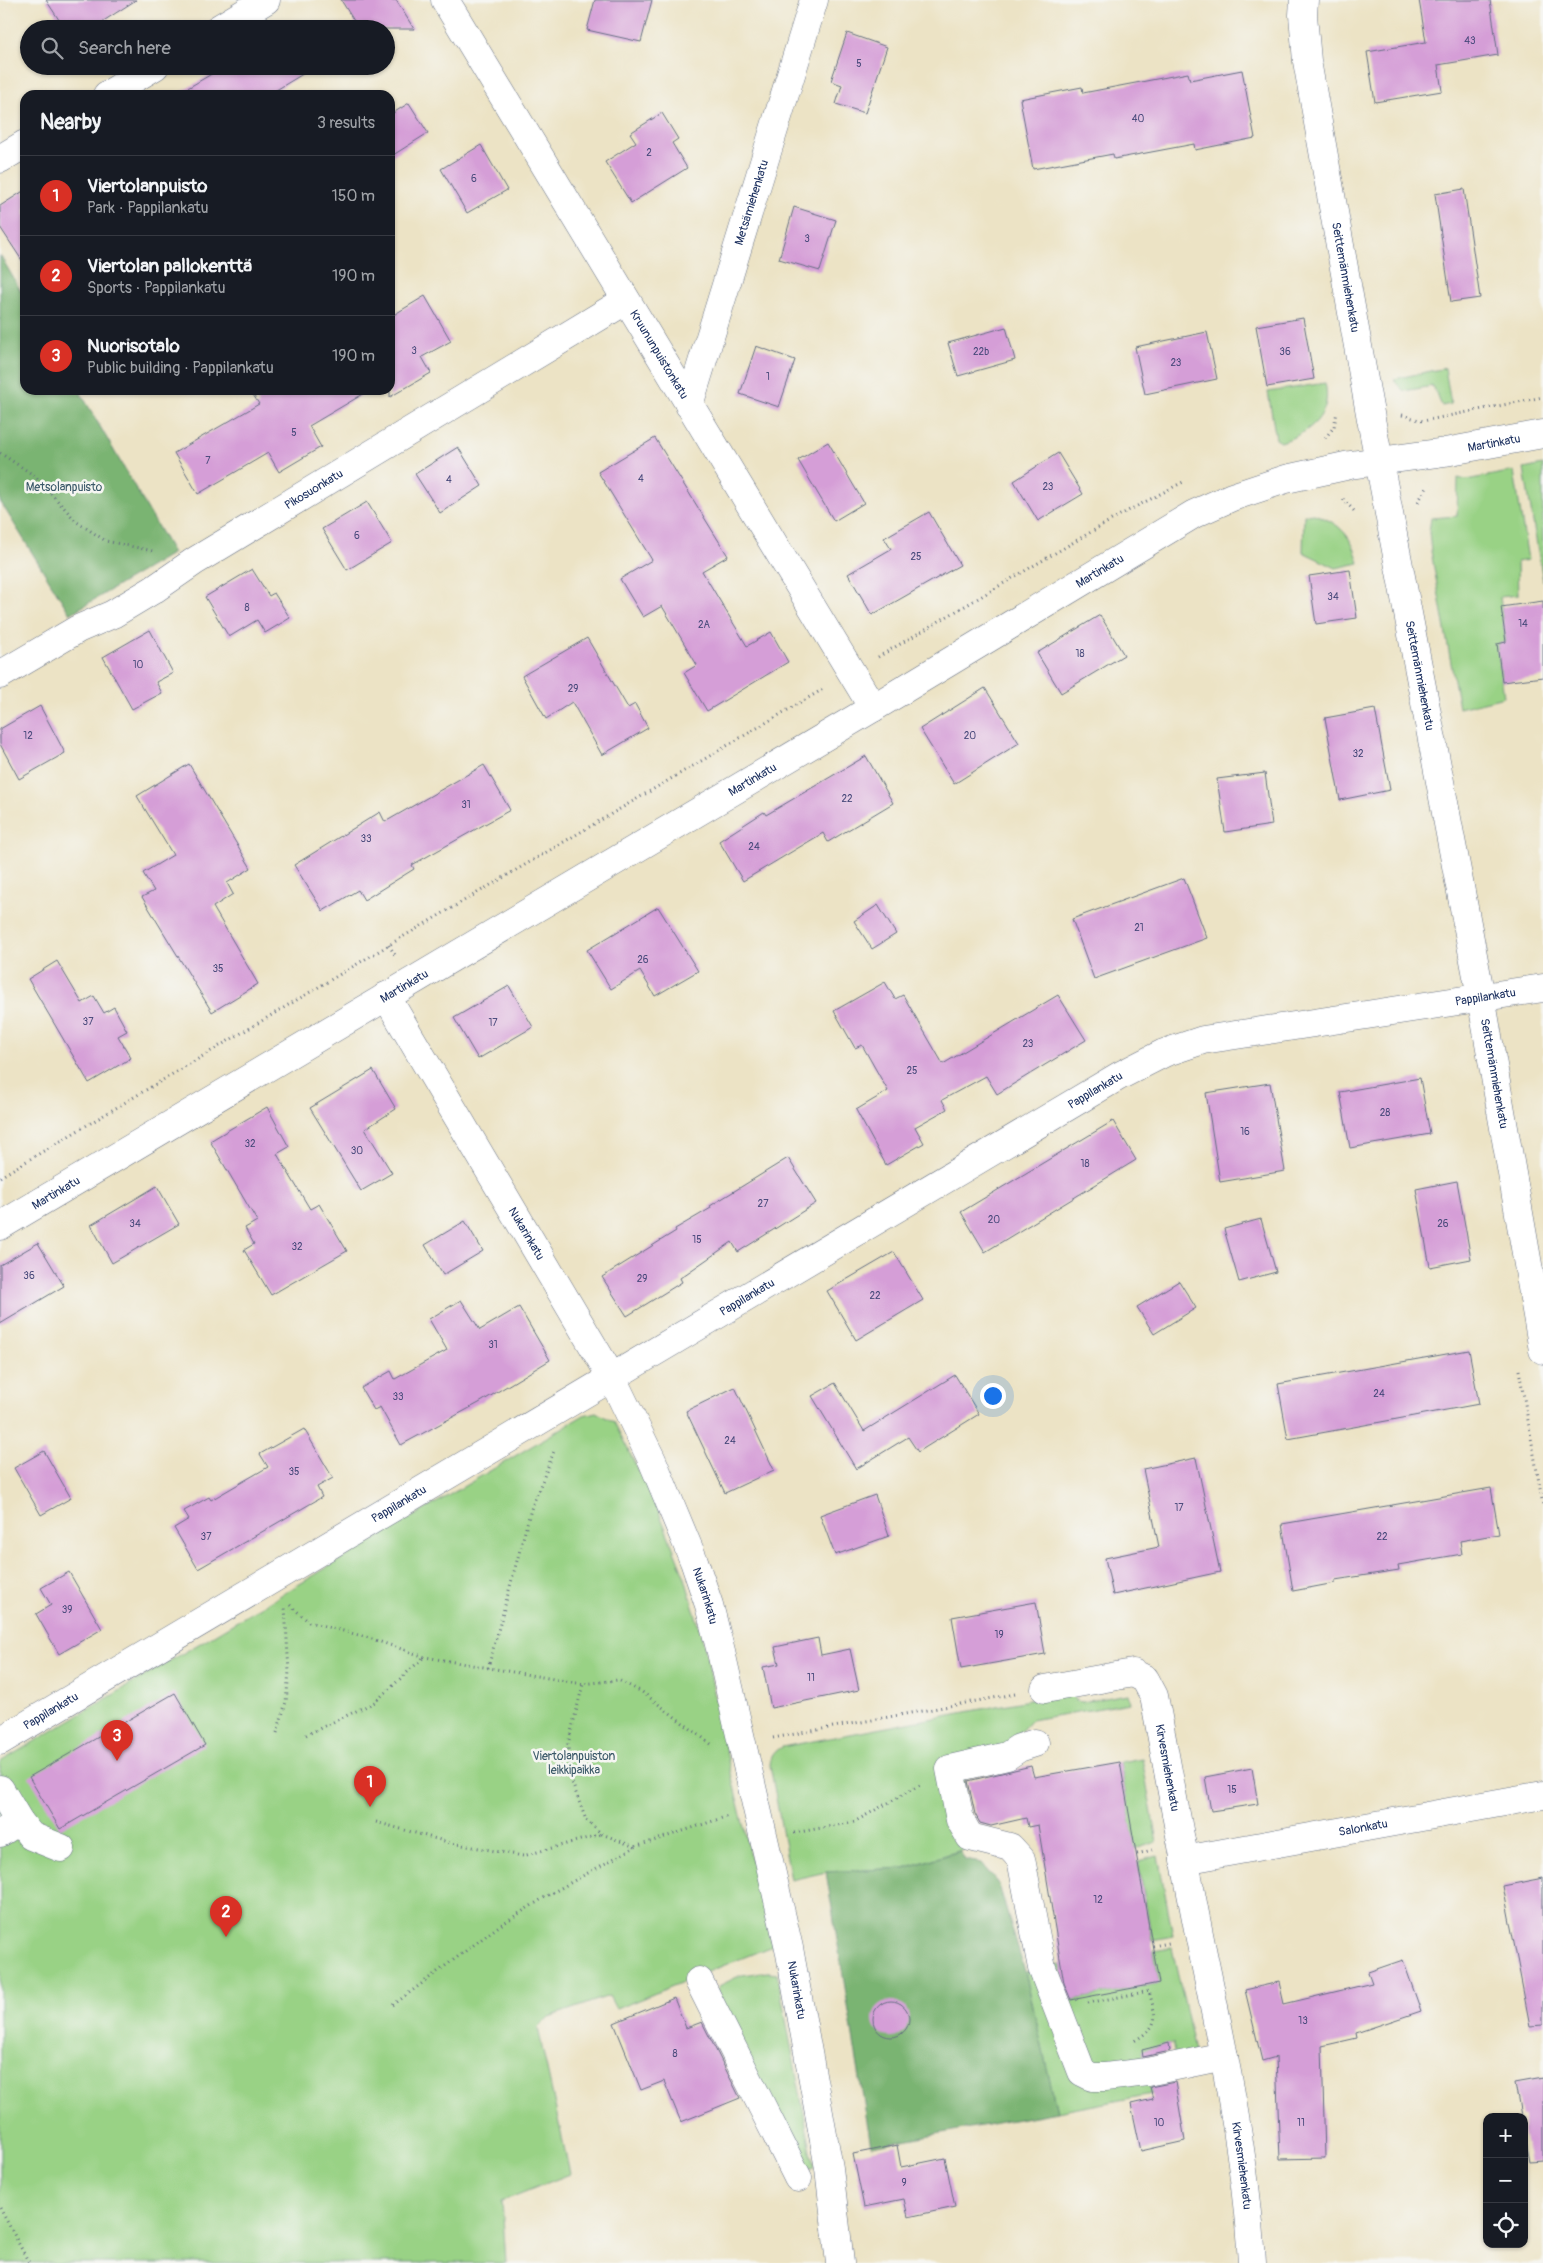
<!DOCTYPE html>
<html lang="en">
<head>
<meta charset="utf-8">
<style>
	:root { --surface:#171b24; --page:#242831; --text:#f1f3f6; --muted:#9ea1a6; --line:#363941; --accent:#d93025 }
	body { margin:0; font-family:Pangolin,sans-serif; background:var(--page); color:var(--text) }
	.controls { position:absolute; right:15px; bottom:15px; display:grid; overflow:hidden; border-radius:10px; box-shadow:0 1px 4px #0004 }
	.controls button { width:45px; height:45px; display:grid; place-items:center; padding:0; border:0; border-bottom:1px solid var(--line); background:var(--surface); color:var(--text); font:25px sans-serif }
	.you { position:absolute; left:992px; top:1395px; width:18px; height:18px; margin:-12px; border:4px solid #fff; border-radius:50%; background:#1a73e8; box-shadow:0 0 0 8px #1a73e833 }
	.badge { display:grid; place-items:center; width:32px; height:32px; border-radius:50%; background:var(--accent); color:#fff; font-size:16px; font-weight:700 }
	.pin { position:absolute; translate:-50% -41px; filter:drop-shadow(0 1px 2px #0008) }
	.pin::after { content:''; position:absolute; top:26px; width:18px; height:15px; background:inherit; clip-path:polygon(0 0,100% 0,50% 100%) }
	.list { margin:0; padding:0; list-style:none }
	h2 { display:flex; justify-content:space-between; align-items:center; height:65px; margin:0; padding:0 20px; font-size:21px }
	h2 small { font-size:16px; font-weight:400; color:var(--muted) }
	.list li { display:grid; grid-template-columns:32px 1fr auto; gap:15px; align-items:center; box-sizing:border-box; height:80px; padding:0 20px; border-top:1px solid var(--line) }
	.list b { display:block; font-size:19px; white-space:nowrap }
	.list p { margin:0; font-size:16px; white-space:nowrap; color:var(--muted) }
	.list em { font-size:16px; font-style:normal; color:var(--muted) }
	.icon { flex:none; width:28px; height:28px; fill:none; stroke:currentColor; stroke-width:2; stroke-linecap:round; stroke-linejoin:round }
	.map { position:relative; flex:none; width:1543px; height:2263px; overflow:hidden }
	.search { position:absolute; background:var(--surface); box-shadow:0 1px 4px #0004; left:20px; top:20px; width:375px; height:55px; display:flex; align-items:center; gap:12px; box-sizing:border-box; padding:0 18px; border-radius:28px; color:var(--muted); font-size:19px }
	.panel { position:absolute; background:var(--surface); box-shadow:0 1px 4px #0004; left:20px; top:90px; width:375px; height:305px; border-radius:15px }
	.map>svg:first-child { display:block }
	.green { fill:#99d285; stroke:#5a8072 }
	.forest { fill:#7ab472; stroke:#4a7268 }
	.building { fill:#d59ed7 }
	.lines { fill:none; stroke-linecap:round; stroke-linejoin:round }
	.minor-casing { stroke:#646e82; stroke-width:29 }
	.path { stroke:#646e82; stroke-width:3; stroke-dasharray:1 4; stroke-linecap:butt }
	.minor { stroke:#fff; stroke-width:28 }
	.labels { text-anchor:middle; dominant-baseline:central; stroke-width:5; stroke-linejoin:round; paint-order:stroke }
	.number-label { font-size:10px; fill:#4a4b7c }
	.street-label { font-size:12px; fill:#1b2f5e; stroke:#f6f6f2 }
	.park-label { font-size:12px; fill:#3a5868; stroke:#f6f6f2 }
</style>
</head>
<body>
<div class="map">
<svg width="1543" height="2263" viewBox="0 0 1543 2263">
	<rect width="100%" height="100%" fill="#f6f6f2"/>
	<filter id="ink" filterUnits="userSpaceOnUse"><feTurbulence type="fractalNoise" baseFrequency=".02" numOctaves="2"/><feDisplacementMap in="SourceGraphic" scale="10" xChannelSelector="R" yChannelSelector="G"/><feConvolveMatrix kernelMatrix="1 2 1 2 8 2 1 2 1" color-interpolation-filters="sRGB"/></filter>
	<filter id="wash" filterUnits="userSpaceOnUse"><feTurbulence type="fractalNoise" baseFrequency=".0096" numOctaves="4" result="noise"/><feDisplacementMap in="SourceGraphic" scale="20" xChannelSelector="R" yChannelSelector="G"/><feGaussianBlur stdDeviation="1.12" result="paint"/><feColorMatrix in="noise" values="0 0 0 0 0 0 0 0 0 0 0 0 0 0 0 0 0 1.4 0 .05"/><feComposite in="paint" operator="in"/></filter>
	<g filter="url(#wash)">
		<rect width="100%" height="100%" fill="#ece3c5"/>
		<g class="green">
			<path d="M1445,368L1451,404L1442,406L1433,386L1404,391L1397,384L1394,379Z"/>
			<path d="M1325,383C1333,415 1309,433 1281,442L1276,439L1268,392Z"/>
			<path d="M1543,465V581L1524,469Z"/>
			<path d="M1514,471L1528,560L1517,562L1518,595L1500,597L1506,642L1497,644L1504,697L1459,708L1431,551L1429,532L1431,518L1457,516L1458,478L1466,480Z"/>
			<path d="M1314,514C1340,523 1352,536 1359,563L1336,568L1303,552L1304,515Z"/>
			<path d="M596,1412L614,1422L657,1507L685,1578L705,1648L729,1765L772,1946L616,2009L609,1996L549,2017L538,2028L570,2174L502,2201L506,2263H0V1762L584,1415Z"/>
			<path d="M1072,1694L1076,1701L1083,1702L1128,1694L1130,1703L1031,1720L1006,1747L962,1758L968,1848L904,1868L826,1872L791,1880L770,1765C771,1756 774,1752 782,1747L1045,1697Z"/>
			<path d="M1142,1758L1157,1842L1135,1849L1120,1762Z"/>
			<path d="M1158,1856L1173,1936L1152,1940L1138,1861Z"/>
			<path d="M1172,1948L1195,2051L1175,2055L1172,2043L1142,2050L1152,2094L1057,2112L1025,1972L1061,1964L1068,2001L1159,1983L1154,1951Z"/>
			<path d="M768,1972L777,1973L814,2167L804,2170L714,2000L719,1986L741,1975Z"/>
		</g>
		<g class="forest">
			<path d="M0,255L25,298V390H79L173,553L70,614L0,501Z"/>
			<path d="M960,1851L965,1860L981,1863L999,1885L1025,1972L1057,2112L871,2146L826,1872L904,1868Z"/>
		</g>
		<g id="blocks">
			<g class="building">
				<path d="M46,0H136L91,29H65Z"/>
				<path d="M341,0H396L414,29H359Z"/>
				<path d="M595,0H652L641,42L587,30Z"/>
				<path d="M1419,0H1490L1498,55L1438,65L1442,91L1375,102L1367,52L1426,42Z"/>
				<path d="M847,33L887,47L865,113L836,104L842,85L831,81Z"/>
				<path d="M225,66H316L268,95H176Z"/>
				<path d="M1242,70L1255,138L1195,150L1194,144L1114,159L1113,154L1033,169L1020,99L1082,87L1083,93L1188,73L1190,80Z"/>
				<path d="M409,103L428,133L390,157V115Z"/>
				<path d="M662,113L678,139L672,143L687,168L631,203L605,162L636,142L630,133Z"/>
				<path d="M481,145L507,190L467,213L441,169Z"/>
				<path d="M1464,189L1480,298L1451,302L1435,194Z"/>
				<path d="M25,190V265L0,227V206Z"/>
				<path d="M794,207L836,220L820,271L779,259Z"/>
				<path d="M425,296L451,341L422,357L431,373L390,397V317Z"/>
				<path d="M1303,318L1314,379L1267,387L1256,326Z"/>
				<path d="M1006,327L1015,360L958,376L948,343Z"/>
				<path d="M1207,332L1217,379L1145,394L1135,347Z"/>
				<path d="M756,346L795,360L779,407L740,394Z"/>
				<path d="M250,390H370L309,426L321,447L279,472L268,453L198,494L174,453L259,404Z"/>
				<path d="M655,438L728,556L702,571L747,646L771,632L788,662L707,711L684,673L697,665L662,606L643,617L620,579L652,560L598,472Z"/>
				<path d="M828,442L864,503L834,521L798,460Z"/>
				<path d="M458,447L482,486L440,513L415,474Z"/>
				<path d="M1058,453L1083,494L1038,521L1014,481Z"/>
				<path d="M367,502L392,543L347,570L322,529Z"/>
				<path d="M929,512L960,565L872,615L848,574L891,549L884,538Z"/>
				<path d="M252,569L269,596L274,593L290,618L265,633L257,620L229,637L205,597Z"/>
				<path d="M1350,570L1357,618L1316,624L1309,576Z"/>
				<path d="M1543,601V677L1502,682L1497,644L1506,642L1501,607Z"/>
				<path d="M1100,615L1124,655L1061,693L1037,653Z"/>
				<path d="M150,630L173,673L156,682L162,693L132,709L103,657Z"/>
				<path d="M587,638L628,708L635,704L648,728L602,755L572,702L546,719L522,676Z"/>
				<path d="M985,688L1019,743L954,784L920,729Z"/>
				<path d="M40,706L65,753L19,779L0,744V729Z"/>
				<path d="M1375,709L1390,790L1340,800L1325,718Z"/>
				<path d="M866,756L893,803L828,842L823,833L743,881L719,841L764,812L766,815Z"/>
				<path d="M189,764L251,868L227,883L233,894L213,907L258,984L212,1012L142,897L154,891L143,873L173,855L137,796Z"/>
				<path d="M484,765L510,810L412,865L414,869L364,900L358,890L323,911L294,865L380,812L385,822Z"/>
				<path d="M1265,773L1272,825L1225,832L1217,779Z"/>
				<path d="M1184,878L1207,938L1094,979L1072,919Z"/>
				<path d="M878,905L896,934L872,949L854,921Z"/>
				<path d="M658,907L698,971L655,996L640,971L611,989L587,950Z"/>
				<path d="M57,961L82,1003L94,996L104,1013L114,1007L127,1031L118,1036L131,1058L89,1083L28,979Z"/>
				<path d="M885,982L895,999L903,995L943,1064L1058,995L1086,1040L997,1094L986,1076L942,1100L947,1109L915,1127L924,1143L886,1165L856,1110L888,1091L862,1045L855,1048L834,1011Z"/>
				<path d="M509,986L533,1027L478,1059L454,1018Z"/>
				<path d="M373,1070L396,1109L365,1129L392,1173L361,1191L310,1108Z"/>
				<path d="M1420,1078L1430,1134L1350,1148L1340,1092Z"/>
				<path d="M1270,1083L1285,1171L1220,1182L1206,1093Z"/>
				<path d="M267,1107L289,1147L277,1154L310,1209L319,1204L347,1251L271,1295L244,1250L254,1244L245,1228L257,1221L210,1141Z"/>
				<path d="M1113,1121L1136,1160L985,1252L961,1212Z"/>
				<path d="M788,1158L816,1203L738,1252L732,1242L680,1278L682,1282L627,1316L602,1277L676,1231L675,1229L711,1208L710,1206Z"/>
				<path d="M1457,1181L1471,1259L1430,1267L1416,1189Z"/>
				<path d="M157,1186L179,1224L112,1263L91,1225Z"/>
				<path d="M1261,1219L1276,1272L1239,1282L1224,1229Z"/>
				<path d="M465,1221L483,1251L443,1275L425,1245Z"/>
				<path d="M38,1243L64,1286L0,1324V1265Z"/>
				<path d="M894,1252L923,1300L856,1340L827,1291Z"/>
				<path d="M1179,1281L1196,1308L1154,1334L1137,1307Z"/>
				<path d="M461,1300L480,1330L519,1307L550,1360L479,1403L401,1445L380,1407L374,1410L361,1388L391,1371L395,1379L447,1350L429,1319Z"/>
				<path d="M1469,1350L1479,1404L1288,1439L1278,1384Z"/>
				<path d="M955,1375L979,1414L918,1452L908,1437L856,1469L812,1396L835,1383L864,1431Z"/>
				<path d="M735,1387L774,1470L725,1493L686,1411Z"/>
				<path d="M304,1429L333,1478L317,1487L322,1497L198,1569L174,1528L189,1519L184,1511L209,1497L211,1500L268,1467L260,1454Z"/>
				<path d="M44,1451L71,1498L41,1515L14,1468Z"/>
				<path d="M1196,1458L1220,1572L1113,1595L1105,1558L1159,1547L1143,1469Z"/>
				<path d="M1491,1488L1499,1534L1460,1541L1462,1554L1398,1565L1399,1570L1335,1580V1583L1293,1591L1282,1524Z"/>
				<path d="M875,1495L889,1536L835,1555L820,1515Z"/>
				<path d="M69,1572L102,1629L59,1654L36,1614L51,1605L41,1588Z"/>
				<path d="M1036,1602L1045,1654L961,1669L952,1617Z"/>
				<path d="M818,1638L821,1655L850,1649L859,1690L771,1708L763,1667L779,1664L775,1647Z"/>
				<path d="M175,1693L205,1745L60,1829L29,1777Z"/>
				<path d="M1120,1762L1159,1983L1071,2000L1064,1983L1038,1825L1028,1827L1026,1818L991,1826L980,1823L975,1814L968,1781L1031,1766L1034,1777Z"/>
				<path d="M1252,1768L1258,1804L1211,1811L1205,1777Z"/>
				<path d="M1543,1878V2025L1530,2026L1503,1886Z"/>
				<path d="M1403,1960L1421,2011L1356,2033L1357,2038L1322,2046L1325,2158L1280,2159L1276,2057L1262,2061L1245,1990L1279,1982L1284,2004L1372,1983L1368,1972Z"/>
				<path d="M674,1998L686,2028L702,2022L740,2098L681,2122L664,2081L641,2090L614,2023Z"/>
				<circle cx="891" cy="2019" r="18"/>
				<path d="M1169,2043L1170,2051L1143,2057L1142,2050Z"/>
				<path d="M1543,2078V2161L1530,2162L1524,2131V2117H1521L1515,2083Z"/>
				<path d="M1175,2082L1185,2141L1141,2151L1131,2104L1153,2099L1150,2087Z"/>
				<path d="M897,2145L901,2167L945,2158L955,2207L908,2217L904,2199L864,2207L853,2154Z"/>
			</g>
		</g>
	</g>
	<g filter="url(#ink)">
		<use href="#blocks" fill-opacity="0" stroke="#646e82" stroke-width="1"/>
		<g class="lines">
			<defs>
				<g id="minor">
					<path id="s1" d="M445,0L873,708"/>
					<path id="s2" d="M1304,0L1303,15L1307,61L1371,419L1481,997L1543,1350"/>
					<path d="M218,29L266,0"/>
					<path d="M107,95L155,66"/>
					<path d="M0,159L25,144"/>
					<path id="s3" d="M689,405L814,0"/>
					<path id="s4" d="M0,675L78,629L113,614L153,590L195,561L625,301"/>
					<path id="s5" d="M386,996L612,1378L652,1460L694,1561L709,1605L721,1652L789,1948L829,2168L840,2263"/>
					<path id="s6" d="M0,1226L873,708L1194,514L1232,497L1286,479L1350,465L1445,452L1543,434"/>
					<path id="s7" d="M1045,1689L1133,1673L1145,1679L1154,1696C1170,1781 1185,1865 1202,1949C1224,2053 1246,2157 1252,2263"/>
					<path id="s8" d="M0,1741L1119,1076L1164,1053L1203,1040L1543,988"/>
					<path d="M1035,1743L1019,1748L1007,1756L950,1769L960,1820L970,1837L1010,1847L1021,1859L1042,1968L1082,2072L1092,2077H1105L1147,2072L1224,2056"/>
					<path d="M0,1789L19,1821L0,1833"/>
					<path d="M19,1821L31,1836L61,1848"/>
					<path id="s9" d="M1184,1860L1543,1795"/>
					<path d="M699,1981L798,2178"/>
				</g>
			</defs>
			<use href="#minor" class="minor-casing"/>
			<g class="path">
				<path d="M1402,415L1423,421L1543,397"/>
				<path d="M1325,438L1334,427L1337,412"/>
				<path d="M0,453L35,476L77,522L106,541L153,551"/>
				<path d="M1343,499L1356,513"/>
				<path d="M1418,502L1428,486"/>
				<path d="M878,657L1120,515L1185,481"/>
				<path d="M389,945L395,955"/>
				<path d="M0,1177L389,945L825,688"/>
				<path d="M1519,1370L1543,1505"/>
				<path d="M290,1605L309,1622L366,1637L425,1657L583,1684"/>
				<path d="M488,1668L531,1509L555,1449"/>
				<path d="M277,1733L286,1702L289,1672L285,1607"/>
				<path d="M306,1735L375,1702L424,1657"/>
				<path d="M773,1738L1015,1694"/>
				<path d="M376,1822L451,1843L523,1856L602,1834"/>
				<path d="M794,1833L854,1822L922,1784"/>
				<path d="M635,1847L602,1834L586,1820L570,1777L568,1744L583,1684L618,1680L642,1692L711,1744"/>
				<path d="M1137,1854L1152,1850"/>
				<path d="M1153,1946L1169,1943"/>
				<path d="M1088,2003L1149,1991C1156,2018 1161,2025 1134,2041"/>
				<path d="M393,2005L499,1926L550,1894L635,1847L728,1816"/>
				<path d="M0,2208L29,2263"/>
			</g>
			<use href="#minor" class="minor"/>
		</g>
	</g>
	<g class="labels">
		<g class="number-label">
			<text x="1470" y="41">43</text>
			<text x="859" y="64">5</text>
			<text x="1138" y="119">40</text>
			<text x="649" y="153">2</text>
			<text x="474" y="179">6</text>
			<text x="807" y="239">3</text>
			<text x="414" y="351">3</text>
			<text x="981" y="352">22b</text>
			<text x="1285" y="352">36</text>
			<text x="1176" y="363">23</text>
			<text x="768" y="377">1</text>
			<text x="294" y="433">5</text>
			<text x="208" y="461">7</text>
			<text x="641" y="479">4</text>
			<text x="449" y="480">4</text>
			<text x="1048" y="487">23</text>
			<text x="357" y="536">6</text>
			<text x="916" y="557">25</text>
			<text x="1333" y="597">34</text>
			<text x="247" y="608">8</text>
			<text x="1523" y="624">14</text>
			<text x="704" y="625">2A</text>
			<text x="1080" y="654">18</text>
			<text x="138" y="665">10</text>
			<text x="573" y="689">29</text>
			<text x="28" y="736">12</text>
			<text x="970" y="736">20</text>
			<text x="1358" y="754">32</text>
			<text x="847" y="799">22</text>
			<text x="466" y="805">31</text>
			<text x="366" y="839">33</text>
			<text x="754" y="847">24</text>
			<text x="1139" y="928">21</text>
			<text x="643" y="960">26</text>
			<text x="218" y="969">35</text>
			<text x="88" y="1022">37</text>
			<text x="493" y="1023">17</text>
			<text x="1028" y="1044">23</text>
			<text x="912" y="1071">25</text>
			<text x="1385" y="1113">28</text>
			<text x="1245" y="1132">16</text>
			<text x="250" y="1144">32</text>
			<text x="357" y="1151">30</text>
			<text x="1085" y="1164">18</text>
			<text x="763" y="1204">27</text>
			<text x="994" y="1220">20</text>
			<text x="135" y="1224">34</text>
			<text x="1443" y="1224">26</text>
			<text x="697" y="1240">15</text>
			<text x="297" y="1247">32</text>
			<text x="29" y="1276">36</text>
			<text x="642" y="1279">29</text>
			<text x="875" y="1296">22</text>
			<text x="493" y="1345">31</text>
			<text x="1379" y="1394">24</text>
			<text x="398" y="1397">33</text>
			<text x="730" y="1441">24</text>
			<text x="294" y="1472">35</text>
			<text x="1179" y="1508">17</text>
			<text x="206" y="1537">37</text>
			<text x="1382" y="1537">22</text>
			<text x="67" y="1610">39</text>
			<text x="999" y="1635">19</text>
			<text x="811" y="1678">11</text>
			<text x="1232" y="1790">15</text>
			<text x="1098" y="1900">12</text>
			<text x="1303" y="2021">13</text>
			<text x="675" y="2054">8</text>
			<text x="1159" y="2123">10</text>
			<text x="1301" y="2123">11</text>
			<text x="904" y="2183">9</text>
		</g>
		<g class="street-label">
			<text stroke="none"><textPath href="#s3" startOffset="212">Metsämiehenkatu</textPath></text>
			<text stroke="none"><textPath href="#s2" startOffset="281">Seittemänmiehenkatu</textPath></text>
			<text stroke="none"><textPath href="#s1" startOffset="414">Kruununpuistonkatu</textPath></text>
			<text stroke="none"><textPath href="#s6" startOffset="1700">Martinkatu</textPath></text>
			<text stroke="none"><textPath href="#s4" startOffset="365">Pikosuonkatu</textPath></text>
			<text stroke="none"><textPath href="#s6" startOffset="1280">Martinkatu</textPath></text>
			<text stroke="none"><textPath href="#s2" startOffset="686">Seittemänmiehenkatu</textPath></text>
			<text stroke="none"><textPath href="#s6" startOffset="875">Martinkatu</textPath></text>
			<text stroke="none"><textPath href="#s6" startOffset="470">Martinkatu</textPath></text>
			<text stroke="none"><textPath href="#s8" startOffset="1679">Pappilankatu</textPath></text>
			<text stroke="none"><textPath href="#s2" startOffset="1091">Seittemänmiehenkatu</textPath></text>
			<text stroke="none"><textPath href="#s8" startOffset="1274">Pappilankatu</textPath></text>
			<text stroke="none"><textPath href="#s6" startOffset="65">Martinkatu</textPath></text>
			<text stroke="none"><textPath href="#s5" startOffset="276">Nukarinkatu</textPath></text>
			<text stroke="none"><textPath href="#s8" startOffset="869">Pappilankatu</textPath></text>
			<text stroke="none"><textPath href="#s8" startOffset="464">Pappilankatu</textPath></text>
			<text stroke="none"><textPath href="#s5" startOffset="681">Nukarinkatu</textPath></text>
			<text stroke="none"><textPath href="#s8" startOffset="59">Pappilankatu</textPath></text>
			<text stroke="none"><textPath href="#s7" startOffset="195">Kirvesmiehenkatu</textPath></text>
			<text stroke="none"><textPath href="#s9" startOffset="182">Salonkatu</textPath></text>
			<text stroke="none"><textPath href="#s5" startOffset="1086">Nukarinkatu</textPath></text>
			<text stroke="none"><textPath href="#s7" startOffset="600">Kirvesmiehenkatu</textPath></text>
		</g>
		<g class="park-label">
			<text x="64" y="487">Metsolanpuisto</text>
			<text x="574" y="1756">Viertolanpuiston<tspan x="574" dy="14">leikkipaikka</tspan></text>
		</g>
	</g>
</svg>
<div class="controls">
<button>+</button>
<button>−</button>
<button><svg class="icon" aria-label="locate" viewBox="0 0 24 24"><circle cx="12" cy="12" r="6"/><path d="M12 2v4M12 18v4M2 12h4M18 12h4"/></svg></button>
</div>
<div class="you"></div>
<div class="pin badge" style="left:370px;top:1807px">1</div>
<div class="pin badge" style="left:226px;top:1937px">2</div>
<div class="pin badge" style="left:117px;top:1761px">3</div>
<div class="search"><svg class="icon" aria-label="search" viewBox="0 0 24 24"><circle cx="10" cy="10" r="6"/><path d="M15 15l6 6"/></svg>Search here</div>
<section class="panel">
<h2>Nearby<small>3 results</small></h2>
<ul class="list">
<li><span class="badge">1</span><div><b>Viertolanpuisto</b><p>Park · Pappilankatu</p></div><em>150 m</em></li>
<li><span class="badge">2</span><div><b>Viertolan pallokenttä</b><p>Sports · Pappilankatu</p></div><em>190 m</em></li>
<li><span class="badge">3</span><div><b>Nuorisotalo</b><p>Public building · Pappilankatu</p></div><em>190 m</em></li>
</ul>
</section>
</div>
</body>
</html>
